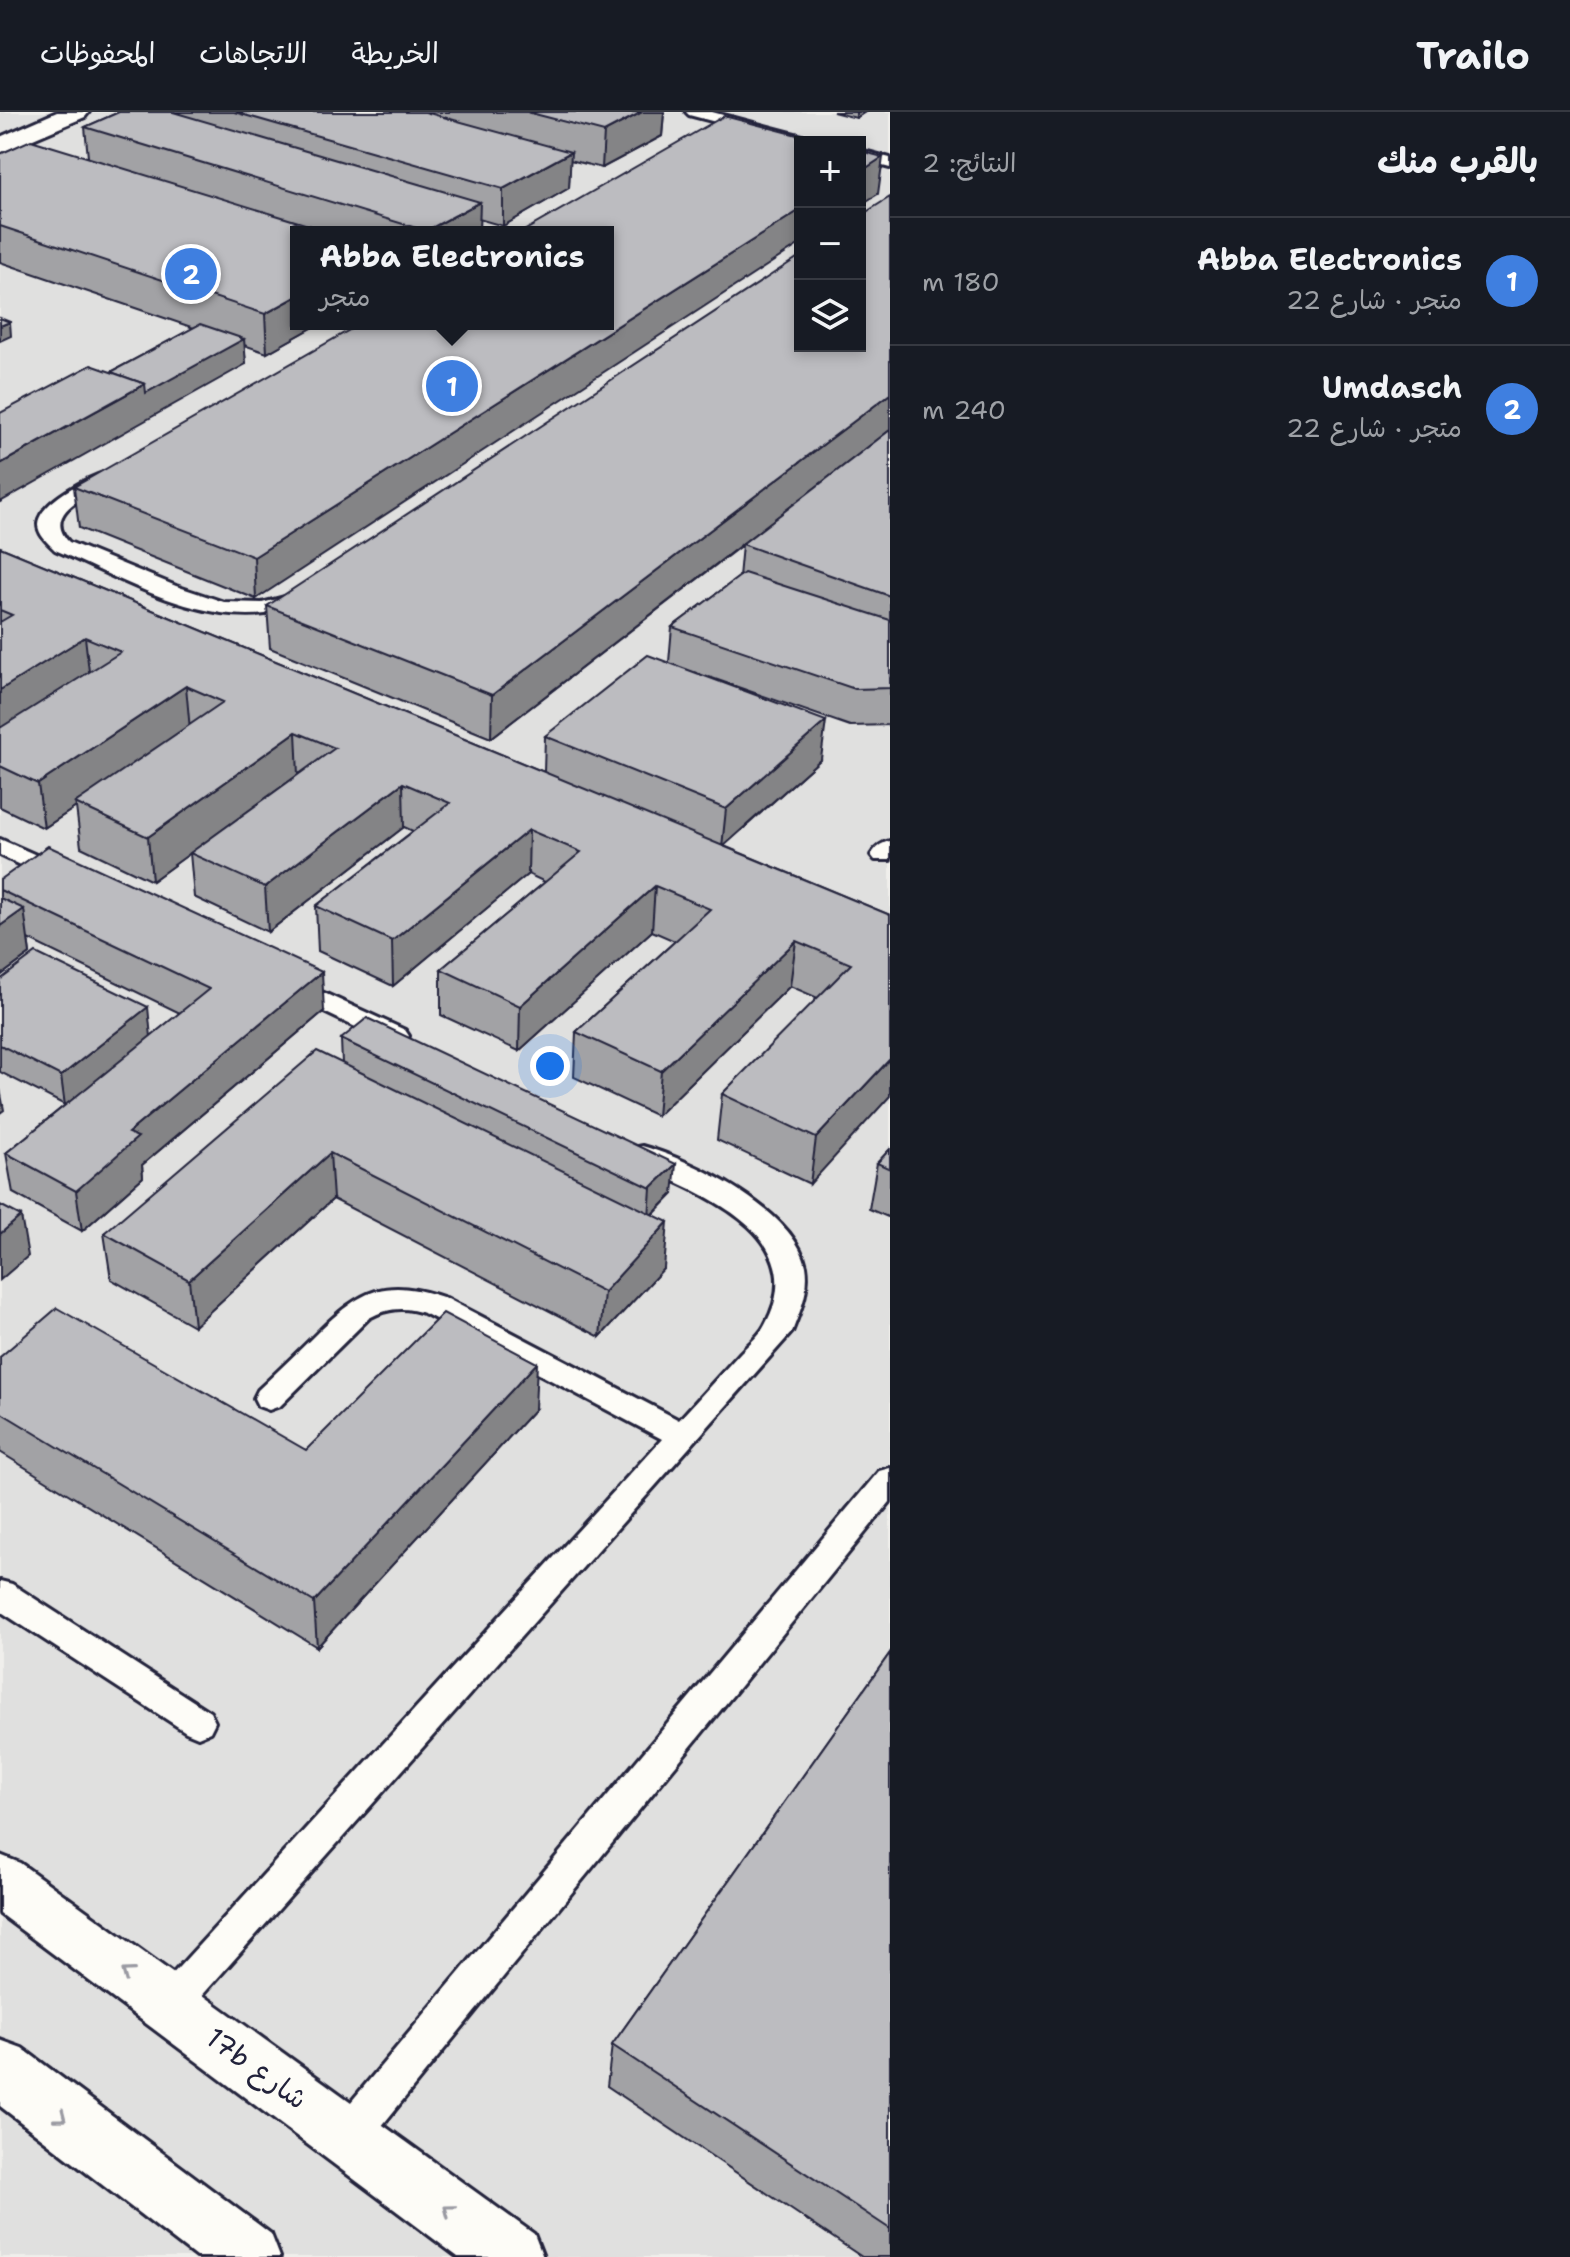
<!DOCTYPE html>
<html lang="ar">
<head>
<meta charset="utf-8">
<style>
	:root { --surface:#171b24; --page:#242831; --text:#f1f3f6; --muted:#9ea1a6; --line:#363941; --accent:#7c3aed }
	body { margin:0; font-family:"Shantell Sans","Playpen Sans Arabic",sans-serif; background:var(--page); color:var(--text); direction:rtl }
	.controls { position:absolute; right:24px; top:24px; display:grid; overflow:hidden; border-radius:0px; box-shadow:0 4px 12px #0003 }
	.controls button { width:72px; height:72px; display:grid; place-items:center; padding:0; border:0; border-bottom:2px solid var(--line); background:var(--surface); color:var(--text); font:40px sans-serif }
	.you { position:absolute; left:550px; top:954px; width:28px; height:28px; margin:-20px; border:6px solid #fff; border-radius:50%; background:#1a73e8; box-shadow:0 0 0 12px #1a73e833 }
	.badge { display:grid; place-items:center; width:52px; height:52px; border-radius:50%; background:var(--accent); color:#fff; font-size:26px; font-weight:700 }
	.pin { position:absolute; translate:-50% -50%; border:4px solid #fff; box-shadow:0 2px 8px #0006 }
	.popup { position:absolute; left:290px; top:114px; width:324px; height:104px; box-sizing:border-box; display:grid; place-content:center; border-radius:0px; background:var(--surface); filter:drop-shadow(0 2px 6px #0005); font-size:26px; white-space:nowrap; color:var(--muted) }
	.popup b { font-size:30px; color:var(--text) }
	.popup::after { content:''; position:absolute; left:50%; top:100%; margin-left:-16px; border:16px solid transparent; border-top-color:var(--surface) }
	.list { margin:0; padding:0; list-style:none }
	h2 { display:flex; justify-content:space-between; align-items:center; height:104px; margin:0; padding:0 32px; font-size:34px }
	h2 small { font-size:26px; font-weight:400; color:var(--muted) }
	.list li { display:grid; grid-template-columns:52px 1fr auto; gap:24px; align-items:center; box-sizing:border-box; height:128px; padding:0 32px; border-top:2px solid var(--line) }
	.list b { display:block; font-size:30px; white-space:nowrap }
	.list p { margin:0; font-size:26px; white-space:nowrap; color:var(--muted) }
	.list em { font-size:26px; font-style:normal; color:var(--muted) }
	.icon { flex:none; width:44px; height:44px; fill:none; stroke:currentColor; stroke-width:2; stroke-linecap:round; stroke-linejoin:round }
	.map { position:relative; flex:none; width:890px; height:2145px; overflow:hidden; direction:ltr }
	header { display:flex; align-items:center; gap:48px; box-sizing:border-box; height:112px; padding:0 40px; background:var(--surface); border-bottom:2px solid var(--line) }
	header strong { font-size:38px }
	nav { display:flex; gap:44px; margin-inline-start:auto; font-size:28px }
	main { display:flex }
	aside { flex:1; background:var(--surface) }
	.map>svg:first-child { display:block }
	.built { fill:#e0e0df; fill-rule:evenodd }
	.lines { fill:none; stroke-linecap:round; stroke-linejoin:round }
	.lane-casing { stroke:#22223b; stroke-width:6 }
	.street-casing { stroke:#22223b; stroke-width:6 }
	.lane { fill:#fdfcf7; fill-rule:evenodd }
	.street { fill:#fdfcf7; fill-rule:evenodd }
	.wall { fill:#a2a2a5; stroke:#22223b; stroke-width:2 }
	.shaded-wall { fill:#848486; stroke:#22223b; stroke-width:2 }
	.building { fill:#bcbcc0; stroke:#22223b; stroke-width:2 }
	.oneway { stroke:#9a9aa2 }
	.labels { text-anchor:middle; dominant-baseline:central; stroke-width:8; stroke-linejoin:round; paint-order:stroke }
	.near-street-label { font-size:28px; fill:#22223b; stroke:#fdfcf7 }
</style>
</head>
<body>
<header>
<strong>Trailo</strong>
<nav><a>الخريطة</a><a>الاتجاهات</a><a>المحفوظات</a></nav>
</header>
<main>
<aside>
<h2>بالقرب منك<small>النتائج: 2</small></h2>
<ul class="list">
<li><span class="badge" style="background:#3f7fe0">1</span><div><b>Abba Electronics</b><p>متجر · شارع 22</p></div><em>180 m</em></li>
<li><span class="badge" style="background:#3f7fe0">2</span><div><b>Umdasch</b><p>متجر · شارع 22</p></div><em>240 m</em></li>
</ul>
</aside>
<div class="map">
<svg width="890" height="2145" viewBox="0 0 890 2145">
	<rect width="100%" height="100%" fill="#f0efec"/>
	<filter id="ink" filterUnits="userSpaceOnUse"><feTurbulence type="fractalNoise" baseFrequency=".0125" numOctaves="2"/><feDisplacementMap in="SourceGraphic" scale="16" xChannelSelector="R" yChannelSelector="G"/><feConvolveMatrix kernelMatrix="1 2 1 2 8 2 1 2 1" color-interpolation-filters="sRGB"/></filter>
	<g filter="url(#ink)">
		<path class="built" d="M0,0H890V2145H0ZM800,30H860V234H800ZM296,120H608V212H296Z"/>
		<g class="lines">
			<defs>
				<g id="lane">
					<path d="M686,0H712L814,27L817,30L800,32L689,3Z"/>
					<path d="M860,38L890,46V56L860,48Z"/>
					<path d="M107,360L114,362L117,366L114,370C91,382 40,399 69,430L176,474L224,490L262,491L304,480L314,486C308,494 296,496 287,498C208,519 125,468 55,438C48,431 38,423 38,412C39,390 89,365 107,360Z"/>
					<path d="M0,727L70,758L73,763L70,768H52L0,743Z"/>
					<path d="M890,729V748H875L871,743C876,735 881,731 890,729Z"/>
					<path d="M289,865L405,918L409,924L405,930L396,933L387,930L280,879L276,873L280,867Z"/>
					<path d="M642,1034C693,1048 794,1098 806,1154C810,1178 800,1199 792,1220L183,1905L170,1910L157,1905L151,1892L157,1879L662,1327L426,1202C405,1194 388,1196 369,1206L280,1294L269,1298L258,1294L254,1286L258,1278C278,1259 298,1240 317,1221C362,1177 385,1165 446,1186L679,1308C700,1285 720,1263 741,1240C749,1232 760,1223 765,1213C816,1121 696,1079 632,1050L628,1043L632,1036Z"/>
					<path d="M890,1356V1390L363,2037L349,2042L335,2037L329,2023L335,2009L879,1359Z"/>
					<path d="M0,1469L12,1472L210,1600L215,1610L210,1620L198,1625L186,1620L0,1499Z"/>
				</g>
				<g id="street">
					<path d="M57,0H89L85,5L0,41V25Z"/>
					<path d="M0,1743L20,1751L534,2122L543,2145H458L0,1802Z"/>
					<path d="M0,1928L22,1936L271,2122L280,2145H196L0,1994Z"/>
				</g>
			</defs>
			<use href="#lane" class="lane-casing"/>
			<use href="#street" class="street-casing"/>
			<use href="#lane" class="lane"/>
			<use href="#street" class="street"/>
		</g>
		<g class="wall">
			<path d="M119,0H664L662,24L602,56L570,48L569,76L503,114L479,107V120H296V212H319L267,241L244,233L246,252L111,260L194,216L0,150V42L88,45L85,15Z"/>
			<path d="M833,0H865L856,6Z"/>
			<path d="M824,30L256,487L79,416L74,375Z"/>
			<path d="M890,318V613L850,614L709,565L821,647L724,734L890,803L810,1072L717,1028L722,982L818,886L790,874L657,1004L574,965L576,920L675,829L652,819L519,939L441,903V857L545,770L528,762L393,874L318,839L316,794L413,719L404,715L268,820L194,785L190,741L152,769L81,735L76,695L44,716L0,695V435L544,660L545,624L669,550L672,515L739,465L742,433L491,626L270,536L267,494Z"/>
			<path d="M0,768L324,899L142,1053L143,1065L82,1119L13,1081L6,1041L65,993L0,960V868L151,924L180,901L28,827L30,842L0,864Z"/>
			<path d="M341,927L673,1082L653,1103L664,1156L600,1225L333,1087L194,1214L111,1167L104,1121L342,952Z"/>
			<path d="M890,1037V1106L869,1097L877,1051Z"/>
			<path d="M0,1245L306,1338L535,1297L317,1535L0,1340Z"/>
			<path d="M890,1541V2145H862L607,1974L612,1933Z"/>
		</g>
		<g class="shaded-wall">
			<path d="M642,0H664L662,24L602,56L604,20Z"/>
			<path d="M856,0H865L856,6Z"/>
			<path d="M571,40L569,76L503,114V77Z"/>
			<path d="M883,45L878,82L860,93V60Z"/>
			<path d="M480,90L479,120H426V119Z"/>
			<path d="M800,98V132L256,487L254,445Z"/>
			<path d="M296,185V212H319L267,241L265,202Z"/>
			<path d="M10,210L11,224L0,229V214Z"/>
			<path d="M244,227L246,252L0,390V352L145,272Z"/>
			<path d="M890,282V318L491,626L492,583Z"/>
			<path d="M85,525L90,568L0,625V578Z"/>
			<path d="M186,574L190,618L75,691L76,695L44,716L38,672Z"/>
			<path d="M826,609L821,647L722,735L726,697Z"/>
			<path d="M296,620L298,663L152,769L148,725Z"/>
			<path d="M403,671L404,715L268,820L265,775Z"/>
			<path d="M529,718L528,762L393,874L392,829Z"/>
			<path d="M655,774L652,819L519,939L520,894Z"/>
			<path d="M24,797L30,842L0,864V814Z"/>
			<path d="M796,829L790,874L657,1004L661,959Z"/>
			<path d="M322,860L324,899L142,1053L143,1065L82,1119L76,1079L128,1021Z"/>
			<path d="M148,895L151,925L65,994L61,964Z"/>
			<path d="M890,947V984L810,1072L816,1026Z"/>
			<path d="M0,977L4,998L0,1001Z"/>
			<path d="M330,1041L333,1087L194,1214L189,1168Z"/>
			<path d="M676,1052L673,1082L649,1106L651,1076Z"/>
			<path d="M21,1104L28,1144L0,1168V1122Z"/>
			<path d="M668,1110L664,1156L600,1225L604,1180Z"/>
			<path d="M537,1251L535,1297L317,1535L314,1490Z"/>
		</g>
		<g class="building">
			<path d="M119,0H173L480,90L426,119L85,15Z"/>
			<path d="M234,0H425L571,40L503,77Z"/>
			<path d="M527,0H642L604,20Z"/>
			<path d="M724,4L824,30H800V98L254,445L74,375L360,212H608V120H522Z"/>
			<path d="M31,28L331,120H296V185L265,202L0,114V42Z"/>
			<path d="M860,39L883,45L860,60Z"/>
			<path d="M890,85V282L492,583L267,494L800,144V234H860V104Z"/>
			<path d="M0,206L10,210L0,214Z"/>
			<path d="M200,212L244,227L146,281L145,272L111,260Z"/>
			<path d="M91,253L145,272L0,352V301Z"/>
			<path d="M890,318V484L742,432Z"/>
			<path d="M0,435L890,803V947L816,1026L722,982L851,852L796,829L661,959L576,920L710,797L655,774L520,894L441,857L581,740L529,718L392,829L316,794L450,691L403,671L265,775L190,741L335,636L296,620L148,725L75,691L223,590L186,574L38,672L0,654V616L121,540L85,525L0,578V510L12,503L0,498Z"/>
			<path d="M744,461L890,508V576L855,577L672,515Z"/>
			<path d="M648,543L826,609L726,697L545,624Z"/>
			<path d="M48,734L322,860L128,1021L138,1025L76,1079L6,1041L209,877L0,778V768Z"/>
			<path d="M0,786L24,797L0,814Z"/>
			<path d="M36,841L148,895L61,964L0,933V868Z"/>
			<path d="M367,906L676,1052L651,1076L341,927Z"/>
			<path d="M317,939L668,1110L604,1180L330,1041L189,1168L104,1121Z"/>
			<path d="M890,1037V1057L877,1051Z"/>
			<path d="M0,1093L21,1104L0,1122Z"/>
			<path d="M57,1196L306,1338L443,1201L537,1251L314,1490L0,1300V1245Z"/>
			<path d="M890,1541V2117L612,1933Z"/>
		</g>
		<defs><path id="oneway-chevron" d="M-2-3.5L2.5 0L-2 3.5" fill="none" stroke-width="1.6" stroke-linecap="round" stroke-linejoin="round" transform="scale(2)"/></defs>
		<g class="oneway">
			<use href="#oneway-chevron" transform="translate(127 1861) rotate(-144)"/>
			<use href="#oneway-chevron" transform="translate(61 2005) rotate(38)"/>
			<use href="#oneway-chevron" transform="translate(449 2098) rotate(-143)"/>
		</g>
	</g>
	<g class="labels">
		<g class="near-street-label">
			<text transform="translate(257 1956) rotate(36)">17b شارع</text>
		</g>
	</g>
</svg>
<div class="controls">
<button>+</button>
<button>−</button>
<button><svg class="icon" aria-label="layers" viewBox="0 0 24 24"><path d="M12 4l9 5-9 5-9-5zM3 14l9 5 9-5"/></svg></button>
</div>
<div class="you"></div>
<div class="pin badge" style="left:452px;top:274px;background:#3f7fe0">1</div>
<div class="popup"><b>Abba Electronics</b>متجر</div>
<div class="pin badge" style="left:191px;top:162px;background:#3f7fe0">2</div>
</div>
</main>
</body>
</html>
